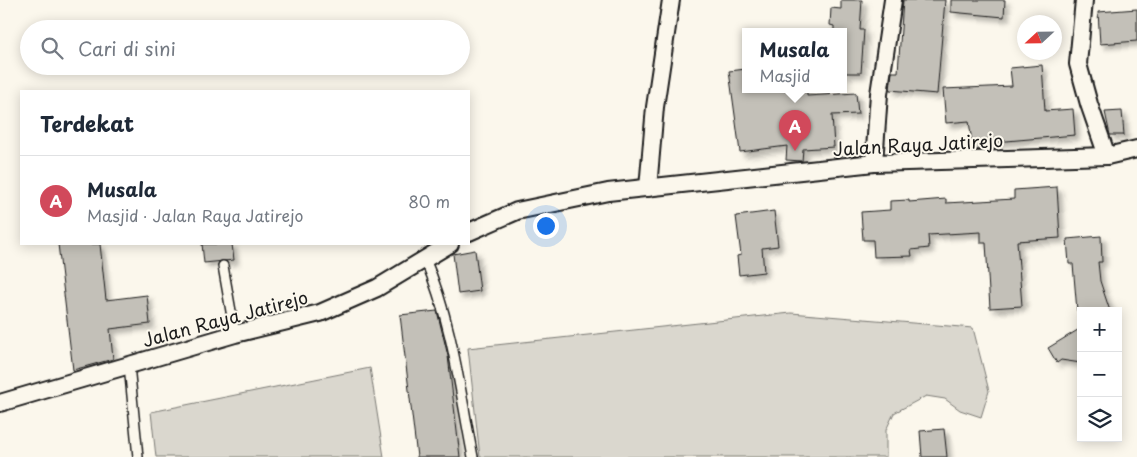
<!DOCTYPE html>
<html lang="id">
<head>
<meta charset="utf-8">
<style>
	:root { --surface:#fff; --page:#f2f2f3; --text:#1f2937; --muted:#747a83; --line:#e0e1e3; --accent:#d1495b }
	body { margin:0; font-family:"Playpen Sans",sans-serif; background:var(--page); color:var(--text) }
	.controls { position:absolute; right:15px; bottom:15px; display:grid; overflow:hidden; border-radius:0px; box-shadow:0 2px 12px #0003 }
	.controls button { width:45px; height:45px; display:grid; place-items:center; padding:0; border:0; border-bottom:1px solid var(--line); background:var(--surface); color:var(--text); font:25px sans-serif }
	.compass { position:absolute; left:1017px; top:15px; width:45px; height:45px; border-radius:50%; background:var(--surface); box-shadow:0 2px 12px #0003; rotate:248deg }
	.you { position:absolute; left:545px; top:225px; width:18px; height:18px; margin:-12px; border:4px solid #fff; border-radius:50%; background:#1a73e8; box-shadow:0 0 0 8px #1a73e833 }
	.badge { display:grid; place-items:center; width:32px; height:32px; border-radius:50%; background:var(--accent); color:#fff; font-size:16px; font-weight:700 }
	.pin { position:absolute; translate:-50% -41px; filter:drop-shadow(0 1px 2px #0008) }
	.pin::after { content:''; position:absolute; top:26px; width:18px; height:15px; background:inherit; clip-path:polygon(0 0,100% 0,50% 100%) }
	.popup { position:absolute; left:742px; top:28px; width:105px; height:65px; box-sizing:border-box; display:grid; place-content:center; border-radius:0px; background:var(--surface); filter:drop-shadow(0 1px 4px #0005); font-size:16px; white-space:nowrap; color:var(--muted) }
	.popup b { font-size:19px; color:var(--text) }
	.popup::after { content:''; position:absolute; left:50%; top:100%; margin-left:-10px; border:10px solid transparent; border-top-color:var(--surface) }
	.list { margin:0; padding:0; list-style:none }
	h2 { display:flex; justify-content:space-between; align-items:center; height:65px; margin:0; padding:0 20px; font-size:21px }
	h2 small { font-size:16px; font-weight:400; color:var(--muted) }
	.list li { display:grid; grid-template-columns:32px 1fr auto; gap:15px; align-items:center; box-sizing:border-box; height:90px; padding:0 20px; border-top:1px solid var(--line) }
	.list b { display:block; font-size:19px; white-space:nowrap }
	.list p { margin:0; font-size:16px; white-space:nowrap; color:var(--muted) }
	.list em { font-size:16px; font-style:normal; color:var(--muted) }
	.icon { flex:none; width:28px; height:28px; fill:none; stroke:currentColor; stroke-width:2; stroke-linecap:round; stroke-linejoin:round }
	.map { position:relative; flex:none; width:1137px; height:457px; overflow:hidden }
	.search { position:absolute; background:var(--surface); box-shadow:0 2px 12px #0003; left:20px; top:20px; width:450px; height:55px; display:flex; align-items:center; gap:12px; box-sizing:border-box; padding:0 18px; border-radius:28px; color:var(--muted); font-size:19px }
	.panel { position:absolute; background:var(--surface); box-shadow:0 2px 12px #0003; left:20px; top:90px; width:450px; height:155px; border-radius:0px }
	.map>svg:first-child { display:block }
	.green { fill:#dad7ce; stroke:#7b7a75 }
	.building { fill:#c3c0b8; stroke:#1c1c1c; filter:url(#shadow) }
	.lines { fill:none; stroke-linecap:round; stroke-linejoin:round }
	.lane-casing { stroke:#1c1c1c; stroke-width:12 }
	.street-casing { stroke:#1c1c1c; stroke-width:20 }
	.lane { stroke:#fbf7ec; stroke-width:9 }
	.street { stroke:#fbf7ec; stroke-width:16 }
	.labels { text-anchor:middle; dominant-baseline:central; stroke-width:4; stroke-linejoin:round; paint-order:stroke }
	.street-label { font-size:18px; fill:#1c1c1c; stroke:#fbf7ec }
</style>
</head>
<body>
<div class="map">
<svg width="1137" height="457" viewBox="0 0 1137 457">
	<defs>
		<filter id="shadow"><feDropShadow dx="4.5" dy="4.5" stdDeviation="2.5" flood-color="#0004"/></filter>
	</defs>
	<rect width="100%" height="100%" fill="#fbf7ec"/>
	<filter id="ink" filterUnits="userSpaceOnUse"><feTurbulence type="fractalNoise" baseFrequency=".02" numOctaves="2"/><feDisplacementMap in="SourceGraphic" scale="10" xChannelSelector="R" yChannelSelector="G"/><feConvolveMatrix kernelMatrix="1 2 1 2 8 2 1 2 1" color-interpolation-filters="sRGB"/></filter>
	<g filter="url(#ink)">
		<g class="green">
			<path d="M791,313L973,328L989,391L981,417L960,410L945,399L926,396L894,413L886,430V457H480L468,348Z"/>
			<path d="M370,368L384,457H156L151,412Z"/>
		</g>
		<g class="building">
			<path d="M841,0H862L860,30H864L861,73H844V32H834V26L830,25L831,8L841,9Z"/>
			<path d="M903,0H945L937,94L890,90L892,72H898Z"/>
			<path d="M951,0H1005L1004,17L951,12Z"/>
			<path d="M1137,9V41L1100,44L1098,12Z"/>
			<path d="M1042,65L1045,111L1073,109L1075,135L995,142L996,149L973,150L969,121L946,123L943,89L1012,86L1010,68Z"/>
			<path d="M746,69V90H807V96L856,93L858,114L832,115L834,147L803,149L802,161L786,160L787,146L740,152L729,71Z"/>
			<path d="M1122,111L1124,135H1110L1105,112Z"/>
			<path d="M1057,187L1060,238L1017,241L1022,306L990,308L986,243H981V232L928,235L929,248L911,250L912,256L874,257L873,240H863L861,212L890,210V201L909,200V202L946,199V203L1014,199V190Z"/>
			<path d="M774,211L778,246L762,248L764,272L739,275L737,256L741,255L736,216Z"/>
			<path d="M1101,236L1102,262H1098L1100,281L1110,311H1077L1073,264H1069L1067,239Z"/>
			<path d="M58,244H100L106,300L147,295L150,324L110,329L113,359L73,370Z"/>
			<path d="M202,244H232L234,260L204,263Z"/>
			<path d="M475,250L480,291L458,294L453,254Z"/>
			<path d="M437,311L448,356L460,457H417L400,315Z"/>
			<path d="M1081,328V363L1061,360L1057,363L1048,348Z"/>
			<path d="M944,429L947,457H922L920,431Z"/>
		</g>
		<g class="lines">
			<defs>
				<g id="lane">
					<path d="M425,259C452,321 460,391 473,457"/>
					<path d="M223,266L235,334"/>
					<path d="M129,365L138,457"/>
				</g>
				<g id="street">
					<path d="M1084,0L1078,64L1089,104L1107,156"/>
					<path d="M874,163L879,94L893,0"/>
					<path d="M648,188L655,107L671,0"/>
					<path d="M469,232L517,211L608,192L874,163L1107,156L1137,149"/>
					<path d="M0,403L235,334L320,313L377,288L450,244"/>
				</g>
			</defs>
			<use href="#lane" class="lane-casing"/>
			<use href="#street" class="street-casing"/>
			<use href="#lane" class="lane"/>
			<use href="#street" class="street"/>
		</g>
	</g>
	<g class="labels">
		<g class="street-label">
			<text transform="translate(918 144) rotate(-3)">Jalan Raya Jatirejo</text>
			<text transform="translate(225 318) rotate(-15)">Jalan Raya Jatirejo</text>
		</g>
	</g>
</svg>
<div class="controls">
<button>+</button>
<button>−</button>
<button><svg class="icon" aria-label="layers" viewBox="0 0 24 24"><path d="M12 4l9 5-9 5-9-5zM3 14l9 5 9-5"/></svg></button>
</div>
<svg class="compass" viewBox="-18 -18 36 36"><path d="M0-13l5 13h-10z" fill="#e53935"/><path d="M0 13l5-13h-10z" fill="#747a83"/></svg>
<div class="you"></div>
<div class="pin badge" style="left:795px;top:151px">A</div>
<div class="popup"><b>Musala</b>Masjid</div>
<div class="search"><svg class="icon" aria-label="search" viewBox="0 0 24 24"><circle cx="10" cy="10" r="6"/><path d="M15 15l6 6"/></svg>Cari di sini</div>
<section class="panel">
<h2>Terdekat<small></small></h2>
<ul class="list">
<li><span class="badge">A</span><div><b>Musala</b><p>Masjid · Jalan Raya Jatirejo</p></div><em>80 m</em></li>
</ul>
</section>
</div>
</body>
</html>
